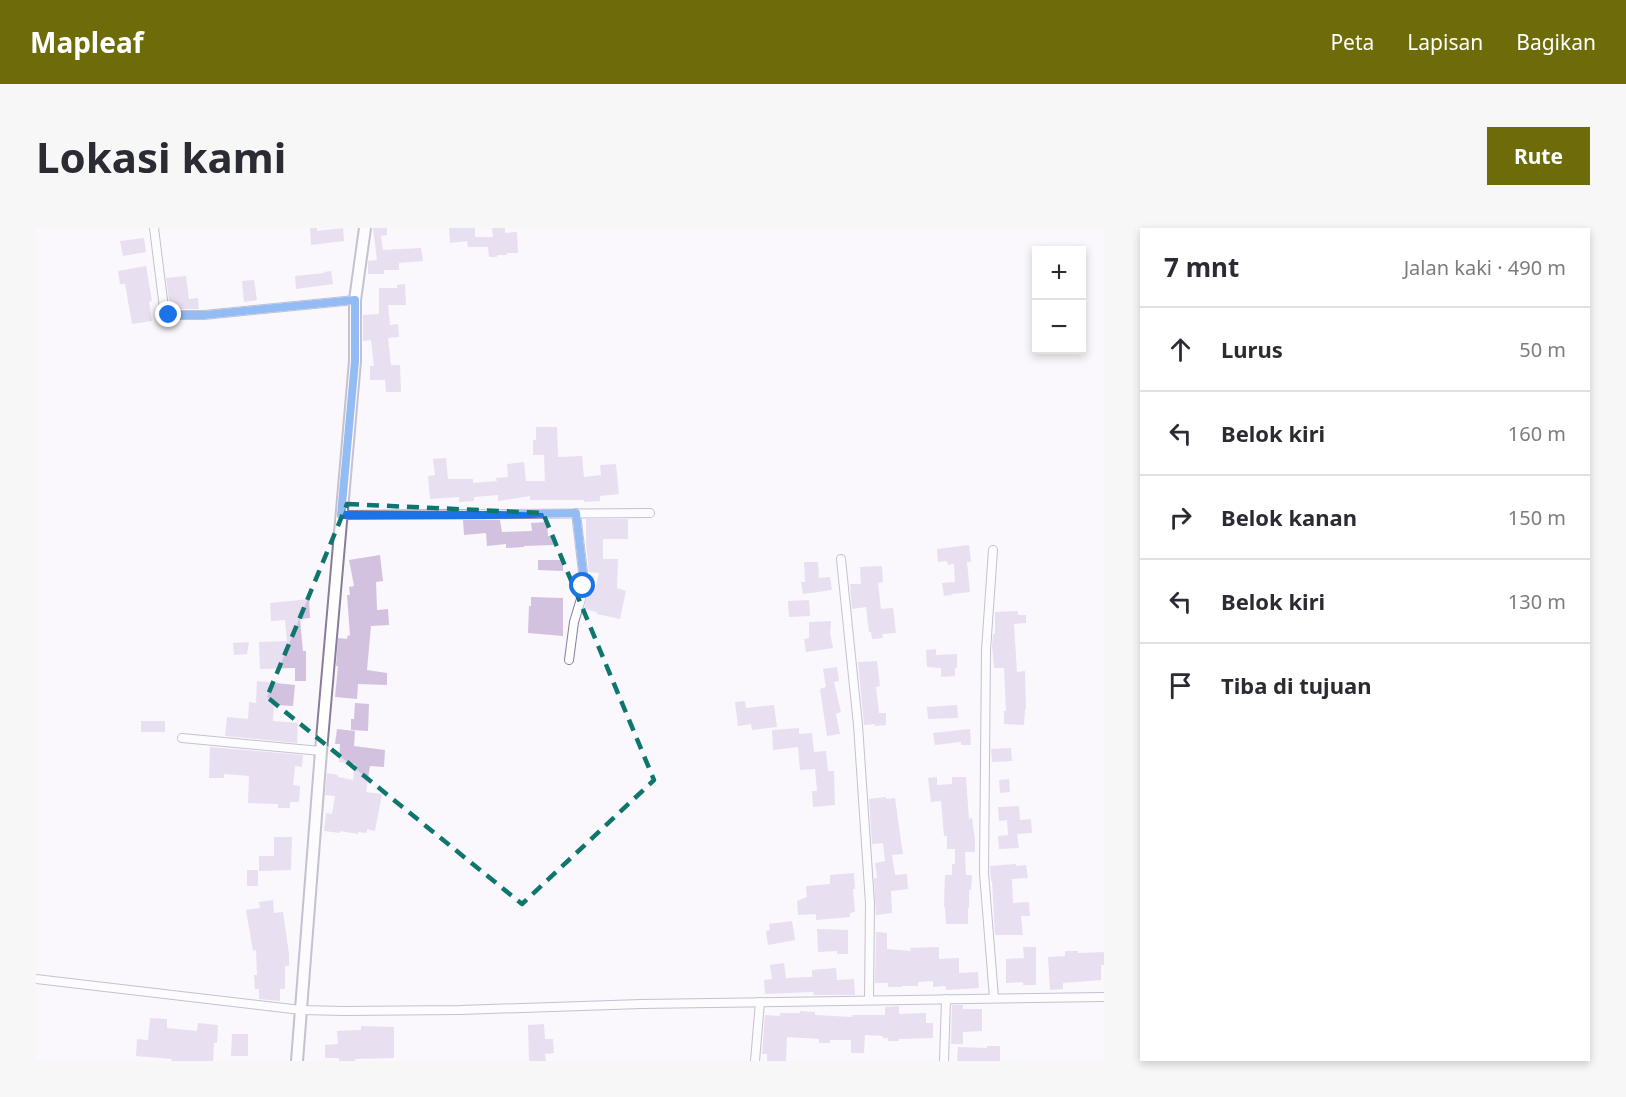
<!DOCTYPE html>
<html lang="id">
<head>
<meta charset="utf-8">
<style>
	:root { --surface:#fff; --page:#f7f7f7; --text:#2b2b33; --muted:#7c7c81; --line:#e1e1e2; --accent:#6e6b09 }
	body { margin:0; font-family:"Noto Sans",sans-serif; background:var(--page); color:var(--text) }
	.controls { position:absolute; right:18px; top:18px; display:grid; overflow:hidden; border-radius:0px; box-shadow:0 3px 9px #0003 }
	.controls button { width:54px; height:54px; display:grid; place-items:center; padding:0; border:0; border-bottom:2px solid var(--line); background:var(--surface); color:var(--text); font:30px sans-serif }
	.stop { position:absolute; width:18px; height:18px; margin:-14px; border:4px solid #1a73e8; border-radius:50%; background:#fff }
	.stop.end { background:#1a73e8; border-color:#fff; box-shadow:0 2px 6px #0008 }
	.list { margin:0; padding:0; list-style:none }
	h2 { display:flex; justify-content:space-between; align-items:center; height:78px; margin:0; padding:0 24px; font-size:26px }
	h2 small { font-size:20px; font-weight:400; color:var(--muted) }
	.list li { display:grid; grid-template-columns:39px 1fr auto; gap:18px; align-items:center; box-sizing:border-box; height:84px; padding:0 24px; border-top:2px solid var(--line) }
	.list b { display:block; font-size:22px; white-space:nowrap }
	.list em { font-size:20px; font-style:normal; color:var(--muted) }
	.icon { flex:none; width:33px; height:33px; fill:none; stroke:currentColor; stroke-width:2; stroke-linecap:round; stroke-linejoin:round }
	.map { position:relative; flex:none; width:1068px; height:833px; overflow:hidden; border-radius:0px }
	header { display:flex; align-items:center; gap:36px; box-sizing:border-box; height:84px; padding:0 30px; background:var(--accent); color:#fff }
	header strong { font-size:28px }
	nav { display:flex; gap:33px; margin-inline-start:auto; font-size:21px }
	.intro { display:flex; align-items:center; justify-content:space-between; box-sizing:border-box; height:144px; padding:0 36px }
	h1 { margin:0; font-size:42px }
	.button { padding:15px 27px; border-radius:0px; background:var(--accent); color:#fff; font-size:21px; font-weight:700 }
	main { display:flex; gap:36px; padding:0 36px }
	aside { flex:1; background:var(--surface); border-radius:0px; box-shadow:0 3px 9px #0003 }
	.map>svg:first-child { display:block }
	.building { fill:#d2c2e0 }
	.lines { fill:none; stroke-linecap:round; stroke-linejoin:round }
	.street-casing { stroke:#887d99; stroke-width:10 }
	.secondary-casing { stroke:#887d99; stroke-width:14 }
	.street { stroke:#fff; stroke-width:8 }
	.secondary { stroke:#fff; stroke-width:10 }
	.route { stroke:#1a73e8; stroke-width:8 }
	.marked { fill:none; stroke:#0f766e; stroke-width:4.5; stroke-dasharray:12 8; stroke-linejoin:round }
</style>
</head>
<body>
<header>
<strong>Mapleaf</strong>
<nav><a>Peta</a><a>Lapisan</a><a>Bagikan</a></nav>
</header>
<div class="intro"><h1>Lokasi kami</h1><a class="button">Rute</a></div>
<main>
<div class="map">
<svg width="1068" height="833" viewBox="0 0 1068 833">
	<rect width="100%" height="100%" fill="#faf7fd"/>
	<g class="building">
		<path d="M274,0H281V3L307,0L308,13L275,17Z"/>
		<path d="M337,0H351V7L345,8L347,22L385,20L387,33L363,35V42H348V46H332V33L341,32Z"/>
		<path d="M413,0H439V9H457L456,0H469V5L481,4L482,25H471V27H461V29H453L452,19H432L431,13L414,15Z"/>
		<path d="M108,10L110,24L87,28L84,13Z"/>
		<path d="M110,38L116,73L113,74L116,93L96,96L89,56H84L82,43Z"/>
		<path d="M295,43L297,56L260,61L259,48L288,45V44Z"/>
		<path d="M150,48L153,71L162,70L163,81H136L134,79L130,50Z"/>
		<path d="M218,52L221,72L208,74L206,53Z"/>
		<path d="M369,56L370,77H352L354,97L362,96L363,109L352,110L355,137H364L365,164H350L349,152H334V138H338L335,112L327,113V87L343,86V60H361V57Z"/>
		<path d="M500,199H521L522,229L546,228L548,249L565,247L564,237L580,236L583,266L564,268V273L548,274V272H494V268L462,273V267L438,269V273L423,274V269L394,271L392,248L399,247L397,231L410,230L412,251H437V255L461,253L460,250L472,249L471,236L488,234L490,253H509L508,227H497V212H500Z"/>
		<path d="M550,291H592V311H567V331H582L581,360L590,363L584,391L561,386V384L548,381L553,360L559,362L563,345L553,344L550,316Z"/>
		<path d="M427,292H464L466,304L496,303L495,295L511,294L512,308H518V317L488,318V319L470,320V316L451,318L450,305L428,307Z"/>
		<path d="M933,317L935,334H931L934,364L915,366L916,367L908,368L906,355L919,354L918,336L912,337L911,333L902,334L901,321Z"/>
		<path d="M344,327L347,353L340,354L341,381V382L352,381L353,397L335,398L331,442L351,445V457L322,456L321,471L299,469L302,438H300L302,410L311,411L312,407L314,408L311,367H314L313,359L318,358L313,332Z"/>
		<path d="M502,332H527V343L502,342Z"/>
		<path d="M768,334H782L783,350L794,349L796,362L767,366L765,354H769Z"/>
		<path d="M846,338L847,354L842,355L845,381L857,380L860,405L846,406L847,410L836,411L835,404H833L830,379L816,381L814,356H825L824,339Z"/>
		<path d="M495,369L527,370V408L492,405L493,378H495Z"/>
		<path d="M273,371L274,390L264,391L267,423H270V453H259V440L224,441L223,414L251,413L249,392L235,393L234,375Z"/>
		<path d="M773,372L774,388L753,389L752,373Z"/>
		<path d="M982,383V387H990V395L978,396L981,444L989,443L990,481H989L988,497L968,496V483H970L968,440H958L956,418L957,406H959V384Z"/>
		<path d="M795,393L794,405L797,420L770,424L768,411L773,410V394Z"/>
		<path d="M213,414L211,426L198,427L197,415Z"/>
		<path d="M900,421V427L921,426V440H919V448L905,449V440L891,439L890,422Z"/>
		<path d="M841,433L844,458L840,459L843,485H850V497L839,498V496L828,497L822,434Z"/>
		<path d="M801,439L803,453L798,454L805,484L800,486L804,506L791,508L784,461L790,459L787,441Z"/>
		<path d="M221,453L259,457L257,478L238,477L237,493L262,495L261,515L189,508L191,489L212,491L213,474L220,475Z"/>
		<path d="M709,473L710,480L738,477L741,499L716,502L715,496L702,498L699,474Z"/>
		<path d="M319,475L333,476L332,503L315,502V491H318Z"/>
		<path d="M921,477L922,490L892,491L891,479Z"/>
		<rect x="105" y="493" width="24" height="11"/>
		<path d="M763,500V506L776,505L778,524L790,523L792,543H798L799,577L777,579L776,563H781L779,541L764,542L762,519L737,522L736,502Z"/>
		<path d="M301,501L319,503L318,518L349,522L348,539L334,538L330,564L346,566L339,603L331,601V605L322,604V606L304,603V605L288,603L290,585L296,586L299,568L289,567L291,545L302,547V549L317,552L319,536L303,534L304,516H299Z"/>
		<path d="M934,501L935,517H925V514L899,517L897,505Z"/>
		<path d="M174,519L267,527L266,539L259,538L257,557L264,558L263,574H254V580H242V576L212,575L213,548L188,546V550H173Z"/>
		<path d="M975,520L976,533L956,534L955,521Z"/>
		<path d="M901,549V557L916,556V549H930L933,591L936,590L939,612V624H929L930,647H936L935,662H933V680H932V696H910L909,679H908L909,647H916V636H919V621H911V608H908L905,573L895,574L892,550Z"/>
		<path d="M973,551L974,564L964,565L963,552Z"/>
		<path d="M850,569V571L859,570L865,613L867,626L856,627L859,647L871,646L872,661L855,663L856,685L840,687L838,650H841L839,635L849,633L847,615L836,616L833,571Z"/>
		<path d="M983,578L984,592L995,591L996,605L981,606L983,620L963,621L962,608L972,607L971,592L963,593L962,579Z"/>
		<path d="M238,609H256L255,642L223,643V628H238Z"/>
		<path d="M980,636V638L990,637L992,650L976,651L977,675L993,674L994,688H985L987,707H959L956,653H955L954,638Z"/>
		<rect x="211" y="642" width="11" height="16"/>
		<path d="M818,645L819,661H817L819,684L814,685V689L780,692V686L762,687L761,673L771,669L770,658L794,656V647Z"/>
		<path d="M237,672L238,685L247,684L253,726V738H249V761H244V773L223,771V761H219L218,747H221L220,722L217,723L210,682L224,680L223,674Z"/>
		<path d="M756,693L759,712L732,717L730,703L734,702L733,696Z"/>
		<path d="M781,701L812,702V726H801V723L782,724Z"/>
		<path d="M840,704L851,705V721L875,723L874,720L903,719V731L923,730V745L942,744L943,760L910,762L909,758L897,759V753L882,754V758H866V759H852V755H839Z"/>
		<path d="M987,719H1000V757H987V754L970,755V731L988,730Z"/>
		<path d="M1029,723H1042V725L1068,724V737H1065V752L1027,755V761L1014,762L1012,729L1029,728Z"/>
		<path d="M748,735L750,750L776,749V742L800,740L801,752L818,751L819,767H778L777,764L729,766L728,752L736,751L734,737Z"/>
		<path d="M916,777H927V781H946V803L927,804V816H915Z"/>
		<path d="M863,778V786L890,785V795H897V810L863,811V813H852V810H847V808L829,807L828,825H815V812H794V815H783V811L751,809L750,833H731V826H726L729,787L744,788V785H764V783L779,784V787L816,789V787H849V779Z"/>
		<path d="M114,790L131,791V800L161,803L162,795L182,797L181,815H178L177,833H135L136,831L100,828L101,811L112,812Z"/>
		<path d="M508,796L509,811H517L518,825L509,826L510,833H493L492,797Z"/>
		<path d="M325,798L358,799V830L319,831V833H303V830H289V817L302,816L301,803L325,802Z"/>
		<path d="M196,806H212V828H195Z"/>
		<path d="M951,818H964V833H921L922,819L951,820Z"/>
	</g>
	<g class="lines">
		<defs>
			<g id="street">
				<path d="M118,0L127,72L128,81L133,87H168L319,72"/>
				<path d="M305,287L614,285"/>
				<path d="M957,322L950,422L948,645L958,770"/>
				<path d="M805,331L822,497L834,675L833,772"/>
				<path d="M533,432L538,394L545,371L547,358V344L540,285"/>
				<path d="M146,510L285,523"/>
				<path d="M0,751L265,782L308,783L424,782L605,776L1068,769"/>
				<path d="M719,833L724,774"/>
				<path d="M908,833L910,771"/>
			</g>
			<path id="secondary" d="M261,833L285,523L319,133V72L329,0"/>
		</defs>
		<use href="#street" class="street-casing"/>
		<use href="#secondary" class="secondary-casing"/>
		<use href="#street" class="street"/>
		<use href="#secondary" class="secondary"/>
	</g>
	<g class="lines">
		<path class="route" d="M133,87H168L319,72V133L305,287H447L540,285L547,344V358"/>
	</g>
	<path d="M0 0H1068V833H0ZM311,276L507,285L618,552L486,676L231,469Z" fill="#faf7fd" fill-opacity=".55" fill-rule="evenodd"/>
	<path class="marked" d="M311,276L507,285L618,552L486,676L231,469Z"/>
</svg>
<div class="controls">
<button>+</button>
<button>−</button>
</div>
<div class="stop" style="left:547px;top:358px"></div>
<div class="stop end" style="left:133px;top:87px"></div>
</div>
<aside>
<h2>7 mnt<small>Jalan kaki · 490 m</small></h2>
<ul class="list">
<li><svg class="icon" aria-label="ahead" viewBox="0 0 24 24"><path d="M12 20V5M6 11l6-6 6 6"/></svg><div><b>Lurus</b></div><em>50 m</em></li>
<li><svg class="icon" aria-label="left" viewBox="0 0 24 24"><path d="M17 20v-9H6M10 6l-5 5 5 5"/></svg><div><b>Belok kiri</b></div><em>160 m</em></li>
<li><svg class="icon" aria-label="right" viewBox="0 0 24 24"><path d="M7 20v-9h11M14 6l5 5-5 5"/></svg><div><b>Belok kanan</b></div><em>150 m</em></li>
<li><svg class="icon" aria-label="left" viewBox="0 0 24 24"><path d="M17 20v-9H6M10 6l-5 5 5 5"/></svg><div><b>Belok kiri</b></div><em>130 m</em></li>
<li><svg class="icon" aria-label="arrive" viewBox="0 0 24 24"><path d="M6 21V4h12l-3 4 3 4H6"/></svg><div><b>Tiba di tujuan</b></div></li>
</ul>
</aside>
</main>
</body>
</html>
